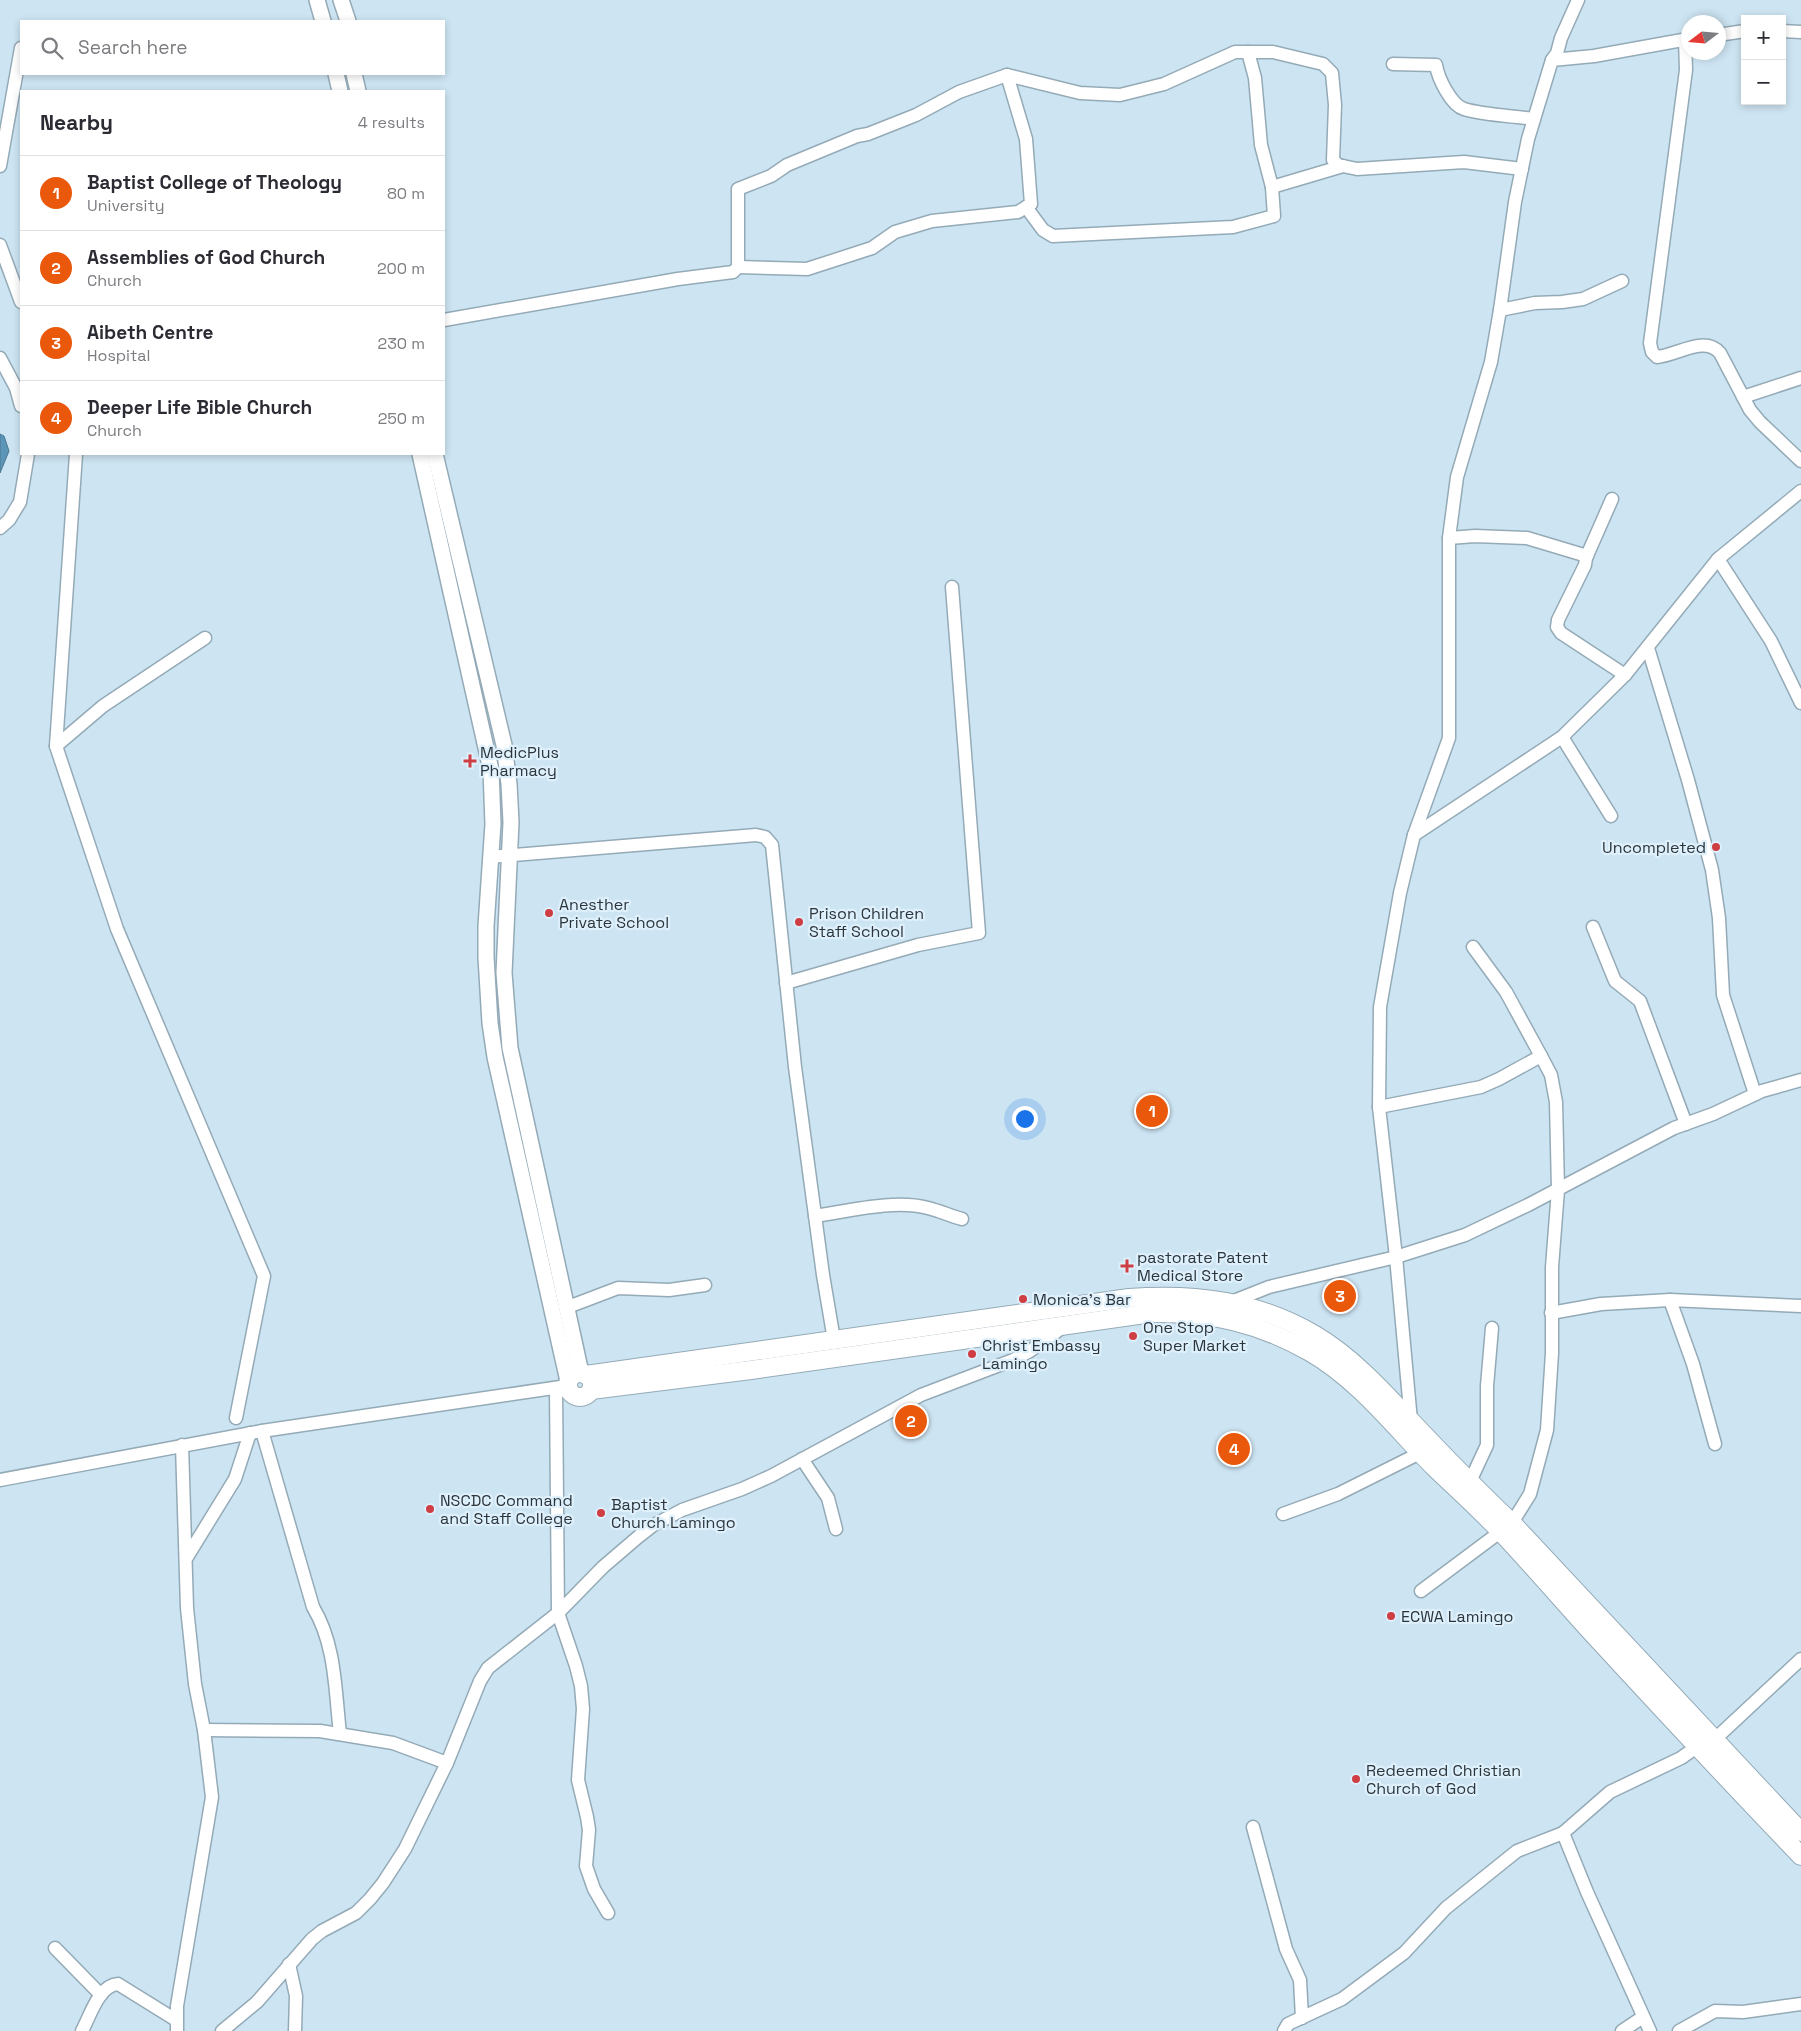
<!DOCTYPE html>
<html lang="en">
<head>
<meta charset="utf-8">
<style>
	:root { --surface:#fff; --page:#f2f2f3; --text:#2b2b33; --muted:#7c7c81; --line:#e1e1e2; --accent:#ea580c }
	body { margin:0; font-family:"Space Grotesk",sans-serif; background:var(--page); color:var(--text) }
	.controls { position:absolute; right:15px; top:15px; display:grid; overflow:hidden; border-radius:0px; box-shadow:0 2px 8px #0003 }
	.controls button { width:45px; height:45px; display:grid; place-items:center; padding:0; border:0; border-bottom:1px solid var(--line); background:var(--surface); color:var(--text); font:25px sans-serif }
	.compass { position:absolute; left:1681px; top:15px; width:45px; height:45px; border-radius:50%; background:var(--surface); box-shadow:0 2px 8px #0003; rotate:254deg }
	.you { position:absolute; left:1024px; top:1118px; width:18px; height:18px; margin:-12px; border:4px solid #fff; border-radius:50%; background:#1a73e8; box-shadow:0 0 0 8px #1a73e833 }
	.badge { display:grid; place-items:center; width:32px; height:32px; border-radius:50%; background:var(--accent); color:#fff; font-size:16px; font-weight:700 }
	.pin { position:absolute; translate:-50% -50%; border:2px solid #fff; box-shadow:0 1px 5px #0006 }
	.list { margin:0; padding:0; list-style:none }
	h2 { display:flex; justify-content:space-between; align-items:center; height:65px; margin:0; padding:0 20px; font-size:21px }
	h2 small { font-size:16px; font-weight:400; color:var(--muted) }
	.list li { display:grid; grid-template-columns:32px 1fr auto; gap:15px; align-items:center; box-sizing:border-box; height:75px; padding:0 20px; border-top:1px solid var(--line) }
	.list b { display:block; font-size:19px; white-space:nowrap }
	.list p { margin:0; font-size:16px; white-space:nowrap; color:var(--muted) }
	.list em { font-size:16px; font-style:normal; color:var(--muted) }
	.icon { flex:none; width:28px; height:28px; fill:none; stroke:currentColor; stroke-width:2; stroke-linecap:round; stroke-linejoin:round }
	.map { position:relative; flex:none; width:1801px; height:2031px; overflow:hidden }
	.search { position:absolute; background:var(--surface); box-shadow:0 2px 8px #0003; left:20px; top:20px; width:425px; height:55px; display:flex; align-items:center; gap:12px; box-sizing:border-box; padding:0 18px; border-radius:0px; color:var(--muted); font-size:19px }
	.panel { position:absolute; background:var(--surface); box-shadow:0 2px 8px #0003; left:20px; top:90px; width:425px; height:365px; border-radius:0px }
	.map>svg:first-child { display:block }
	.water { fill:#5b95b7; stroke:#4d7892 }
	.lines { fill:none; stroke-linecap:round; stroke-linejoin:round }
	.minor-casing { stroke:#94aab7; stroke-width:15 }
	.tertiary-casing { stroke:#94aab7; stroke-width:18 }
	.secondary-casing { stroke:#94aab7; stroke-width:20 }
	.minor { stroke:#fff; stroke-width:12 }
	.tertiary { stroke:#fff; stroke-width:15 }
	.secondary { stroke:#fff; stroke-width:18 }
	.poi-dot { fill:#ce3e42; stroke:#def0fc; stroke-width:2 }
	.labels { text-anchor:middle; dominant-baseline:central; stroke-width:4.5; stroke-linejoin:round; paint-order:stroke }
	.poi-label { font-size:16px; fill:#2c353b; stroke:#def0fc; text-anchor:start }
</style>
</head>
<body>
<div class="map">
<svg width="1801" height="2031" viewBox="0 0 1801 2031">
	<rect width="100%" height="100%" fill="#cde4f2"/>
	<path class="water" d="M0,434L4,436L9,451L0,473Z"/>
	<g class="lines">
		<defs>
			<g id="minor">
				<path d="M1782,31L1801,32"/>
				<path d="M1718,35L1745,31"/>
				<path d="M1685,39L1686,70L1650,343L1652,352L1657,357C1678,355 1704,335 1720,353L1750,410L1760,422L1801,461"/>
				<path d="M1248,52L1255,78L1261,145L1272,187"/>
				<path d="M1552,60L1557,53L1561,38L1578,0"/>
				<path d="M1393,64L1436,65C1438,78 1451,105 1464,109C1483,115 1514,116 1534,119"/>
				<path d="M0,166L21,48"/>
				<path d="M1026,207L1043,230L1053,236L1233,227L1274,216L1272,187L1343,166"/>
				<path d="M0,245L21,302"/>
				<path d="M738,267L807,269L872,248L895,232L932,221L1018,212L1031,204L1026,139L1007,75"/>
				<path d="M1500,310L1535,303L1562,302L1583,299L1622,281"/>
				<path d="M444,320L678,279L733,272L738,267V189L771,176L787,165L857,136L868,134L916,115L959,92L1007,75L1080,93L1120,95L1164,84L1235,52H1273L1323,64L1332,73L1335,105L1333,160L1338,165L1357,169L1464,162L1522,169"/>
				<path d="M0,358L16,388L21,406"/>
				<path d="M1743,397L1801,378"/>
				<path d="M76,454L56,746L103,706L205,638"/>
				<path d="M1612,499L1586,558L1585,565L1558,620L1557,627L1561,633L1625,675"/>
				<path d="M0,528L9,520L20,502L28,454"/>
				<path d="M1449,538L1475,536L1527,538L1587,556"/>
				<path d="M1718,559L1771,641L1801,703"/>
				<path d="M1648,648L1688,780L1712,870L1719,918L1723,995L1755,1094"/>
				<path d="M1562,737L1611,816"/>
				<path d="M56,746L117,929L264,1276L236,1418"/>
				<path d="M1414,835L1449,738V538L1457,477L1491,362L1500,310L1515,202L1528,139L1552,60L1594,56L1688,39"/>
				<path d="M490,857L756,835L765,837L772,845L795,1067L823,1275L834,1340"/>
				<path d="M1593,927L1615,981L1640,1001L1686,1124"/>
				<path d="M1473,947L1506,992L1541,1056L1551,1075L1556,1102L1558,1190L1552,1267V1353L1547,1430L1530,1494L1512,1523"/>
				<path d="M786,983L918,945L979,933L952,587"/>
				<path d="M1379,1107L1481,1087L1499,1079L1541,1056"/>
				<path d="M815,1216C849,1211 895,1199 928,1208C940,1211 951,1216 962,1219"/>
				<path d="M1670,1300L1693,1364L1715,1444"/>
				<path d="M1231,1302L1269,1287L1396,1257L1465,1235L1528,1205L1674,1128L1713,1114L1762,1091L1801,1080"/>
				<path d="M568,1307L618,1288L669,1290L705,1285"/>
				<path d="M1551,1313L1601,1304L1670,1300L1801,1306"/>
				<path d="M556,1389L558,1613L576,1666L581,1686L583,1709L578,1780L587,1817L589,1830L586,1866L594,1889L608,1913"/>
				<path d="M1411,1421L1396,1257L1379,1107L1380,1007L1400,893L1414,835L1562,737L1625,675L1718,559L1801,491"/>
				<path d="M262,1431L313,1607C336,1645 335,1691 340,1734"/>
				<path d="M802,1459L828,1498L836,1529"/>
				<path d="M0,1480L262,1431L567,1386"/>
				<path d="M1467,1488L1487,1445V1386L1492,1328"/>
				<path d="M1283,1514L1338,1494L1420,1453"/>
				<path d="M187,1557L235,1479L250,1433"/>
				<path d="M1421,1591L1500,1532"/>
				<path d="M204,1730L320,1731L393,1743L447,1763"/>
				<path d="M1253,1827L1286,1949L1300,1980L1302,2018"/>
				<path d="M55,1948L101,1995"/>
				<path d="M289,1964L296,1996L295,2031"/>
				<path d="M82,2031C90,2016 99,1985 118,1984L176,2020"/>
				<path d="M177,2031V2006L212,1797L204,1730L195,1684L187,1608L182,1445"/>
				<path d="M222,2031L257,2002L312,1939L322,1931L356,1913L370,1899L383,1883L405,1849L447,1763L480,1681L488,1668L558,1613L603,1567L638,1537L652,1526L682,1510L742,1489L771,1476L921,1395L1013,1360L1030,1351L1063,1327"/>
				<path d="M1284,2031L1288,2024L1342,1999L1404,1953L1446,1908L1517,1851L1563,1833"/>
				<path d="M1622,2031L1643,2017"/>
				<path d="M1650,2031L1587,1892L1563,1833L1610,1792L1681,1758L1698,1746L1714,1740L1801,1659"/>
				<path d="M1679,2031L1715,2011L1743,2012L1801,2004"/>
			</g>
			<g id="tertiary">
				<path d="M317,0L323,21"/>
				<path d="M341,0L348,21"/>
				<path d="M336,74L340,91"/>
				<path d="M354,74L358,91"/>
				<path d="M420,454L491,770L493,824L486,926V957L490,1023L495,1057L568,1381"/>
				<path d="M435,454L504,745L509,784L511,822L504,973L510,1048L581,1373"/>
			</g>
			<g id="secondary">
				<circle cx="580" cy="1385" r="12"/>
				<path d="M586,1375L1129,1298C1195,1293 1257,1301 1315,1335C1352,1357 1382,1390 1411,1421C1444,1456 1477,1490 1512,1523L1801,1832"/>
				<path d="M591,1390L751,1370L1152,1313C1210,1312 1259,1323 1310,1352C1360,1381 1395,1428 1435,1468C1457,1489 1480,1510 1501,1532C1532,1565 1561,1599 1592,1633C1661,1708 1730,1782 1801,1856"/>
			</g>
		</defs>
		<use href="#minor" class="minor-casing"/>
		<use href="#tertiary" class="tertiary-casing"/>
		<use href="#secondary" class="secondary-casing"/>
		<use href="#minor" class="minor"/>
		<use href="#tertiary" class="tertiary"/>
		<use href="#secondary" class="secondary"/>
	</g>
	<g class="poi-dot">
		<path d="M467.5 753.5h5v5h5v5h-5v5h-5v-5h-5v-5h5z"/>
		<circle cx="1716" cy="847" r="5"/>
		<circle cx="549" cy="913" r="5"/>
		<circle cx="799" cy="922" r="5"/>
		<path d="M1124.5 1258.5h5v5h5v5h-5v5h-5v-5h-5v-5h5z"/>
		<circle cx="1023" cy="1299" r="5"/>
		<circle cx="1133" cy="1336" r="5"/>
		<circle cx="972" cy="1354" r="5"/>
		<circle cx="430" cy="1509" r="5"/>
		<circle cx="601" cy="1513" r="5"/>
		<circle cx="1391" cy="1616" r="5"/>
		<circle cx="1356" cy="1779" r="5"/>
	</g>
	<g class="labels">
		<g class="poi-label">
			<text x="480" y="752">MedicPlus<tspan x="480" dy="18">Pharmacy</tspan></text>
			<text x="1706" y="847" text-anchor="end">Uncompleted</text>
			<text x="559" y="904">Anesther<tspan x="559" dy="18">Private School</tspan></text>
			<text x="809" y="913">Prison Children<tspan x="809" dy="18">Staff School</tspan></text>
			<text x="1137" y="1257">pastorate Patent<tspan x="1137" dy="18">Medical Store</tspan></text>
			<text x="1033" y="1299">Monica's Bar</text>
			<text x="1143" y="1327">One Stop<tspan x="1143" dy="18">Super Market</tspan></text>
			<text x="982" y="1345">Christ Embassy<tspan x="982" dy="18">Lamingo</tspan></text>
			<text x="440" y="1500">NSCDC Command<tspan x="440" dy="18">and Staff College</tspan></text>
			<text x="611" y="1504">Baptist<tspan x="611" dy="18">Church Lamingo</tspan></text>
			<text x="1401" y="1616">ECWA Lamingo</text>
			<text x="1366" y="1770">Redeemed Christian<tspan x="1366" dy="18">Church of God</tspan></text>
		</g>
	</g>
</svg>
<div class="controls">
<button>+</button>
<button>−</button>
</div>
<svg class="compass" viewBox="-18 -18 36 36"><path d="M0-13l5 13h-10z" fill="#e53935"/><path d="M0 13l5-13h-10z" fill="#7c7c81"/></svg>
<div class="you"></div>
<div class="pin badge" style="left:1152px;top:1111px">1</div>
<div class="pin badge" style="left:911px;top:1421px">2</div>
<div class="pin badge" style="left:1340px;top:1296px">3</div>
<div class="pin badge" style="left:1234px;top:1449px">4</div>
<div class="search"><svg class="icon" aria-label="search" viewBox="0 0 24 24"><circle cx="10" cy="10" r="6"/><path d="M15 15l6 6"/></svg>Search here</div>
<section class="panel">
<h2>Nearby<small>4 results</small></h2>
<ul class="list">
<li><span class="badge">1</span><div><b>Baptist College of Theology</b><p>University</p></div><em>80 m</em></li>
<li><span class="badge">2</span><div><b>Assemblies of God Church</b><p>Church</p></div><em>200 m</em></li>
<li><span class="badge">3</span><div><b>Aibeth Centre</b><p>Hospital</p></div><em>230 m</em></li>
<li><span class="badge">4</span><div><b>Deeper Life Bible Church</b><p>Church</p></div><em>250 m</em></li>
</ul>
</section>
</div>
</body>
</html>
